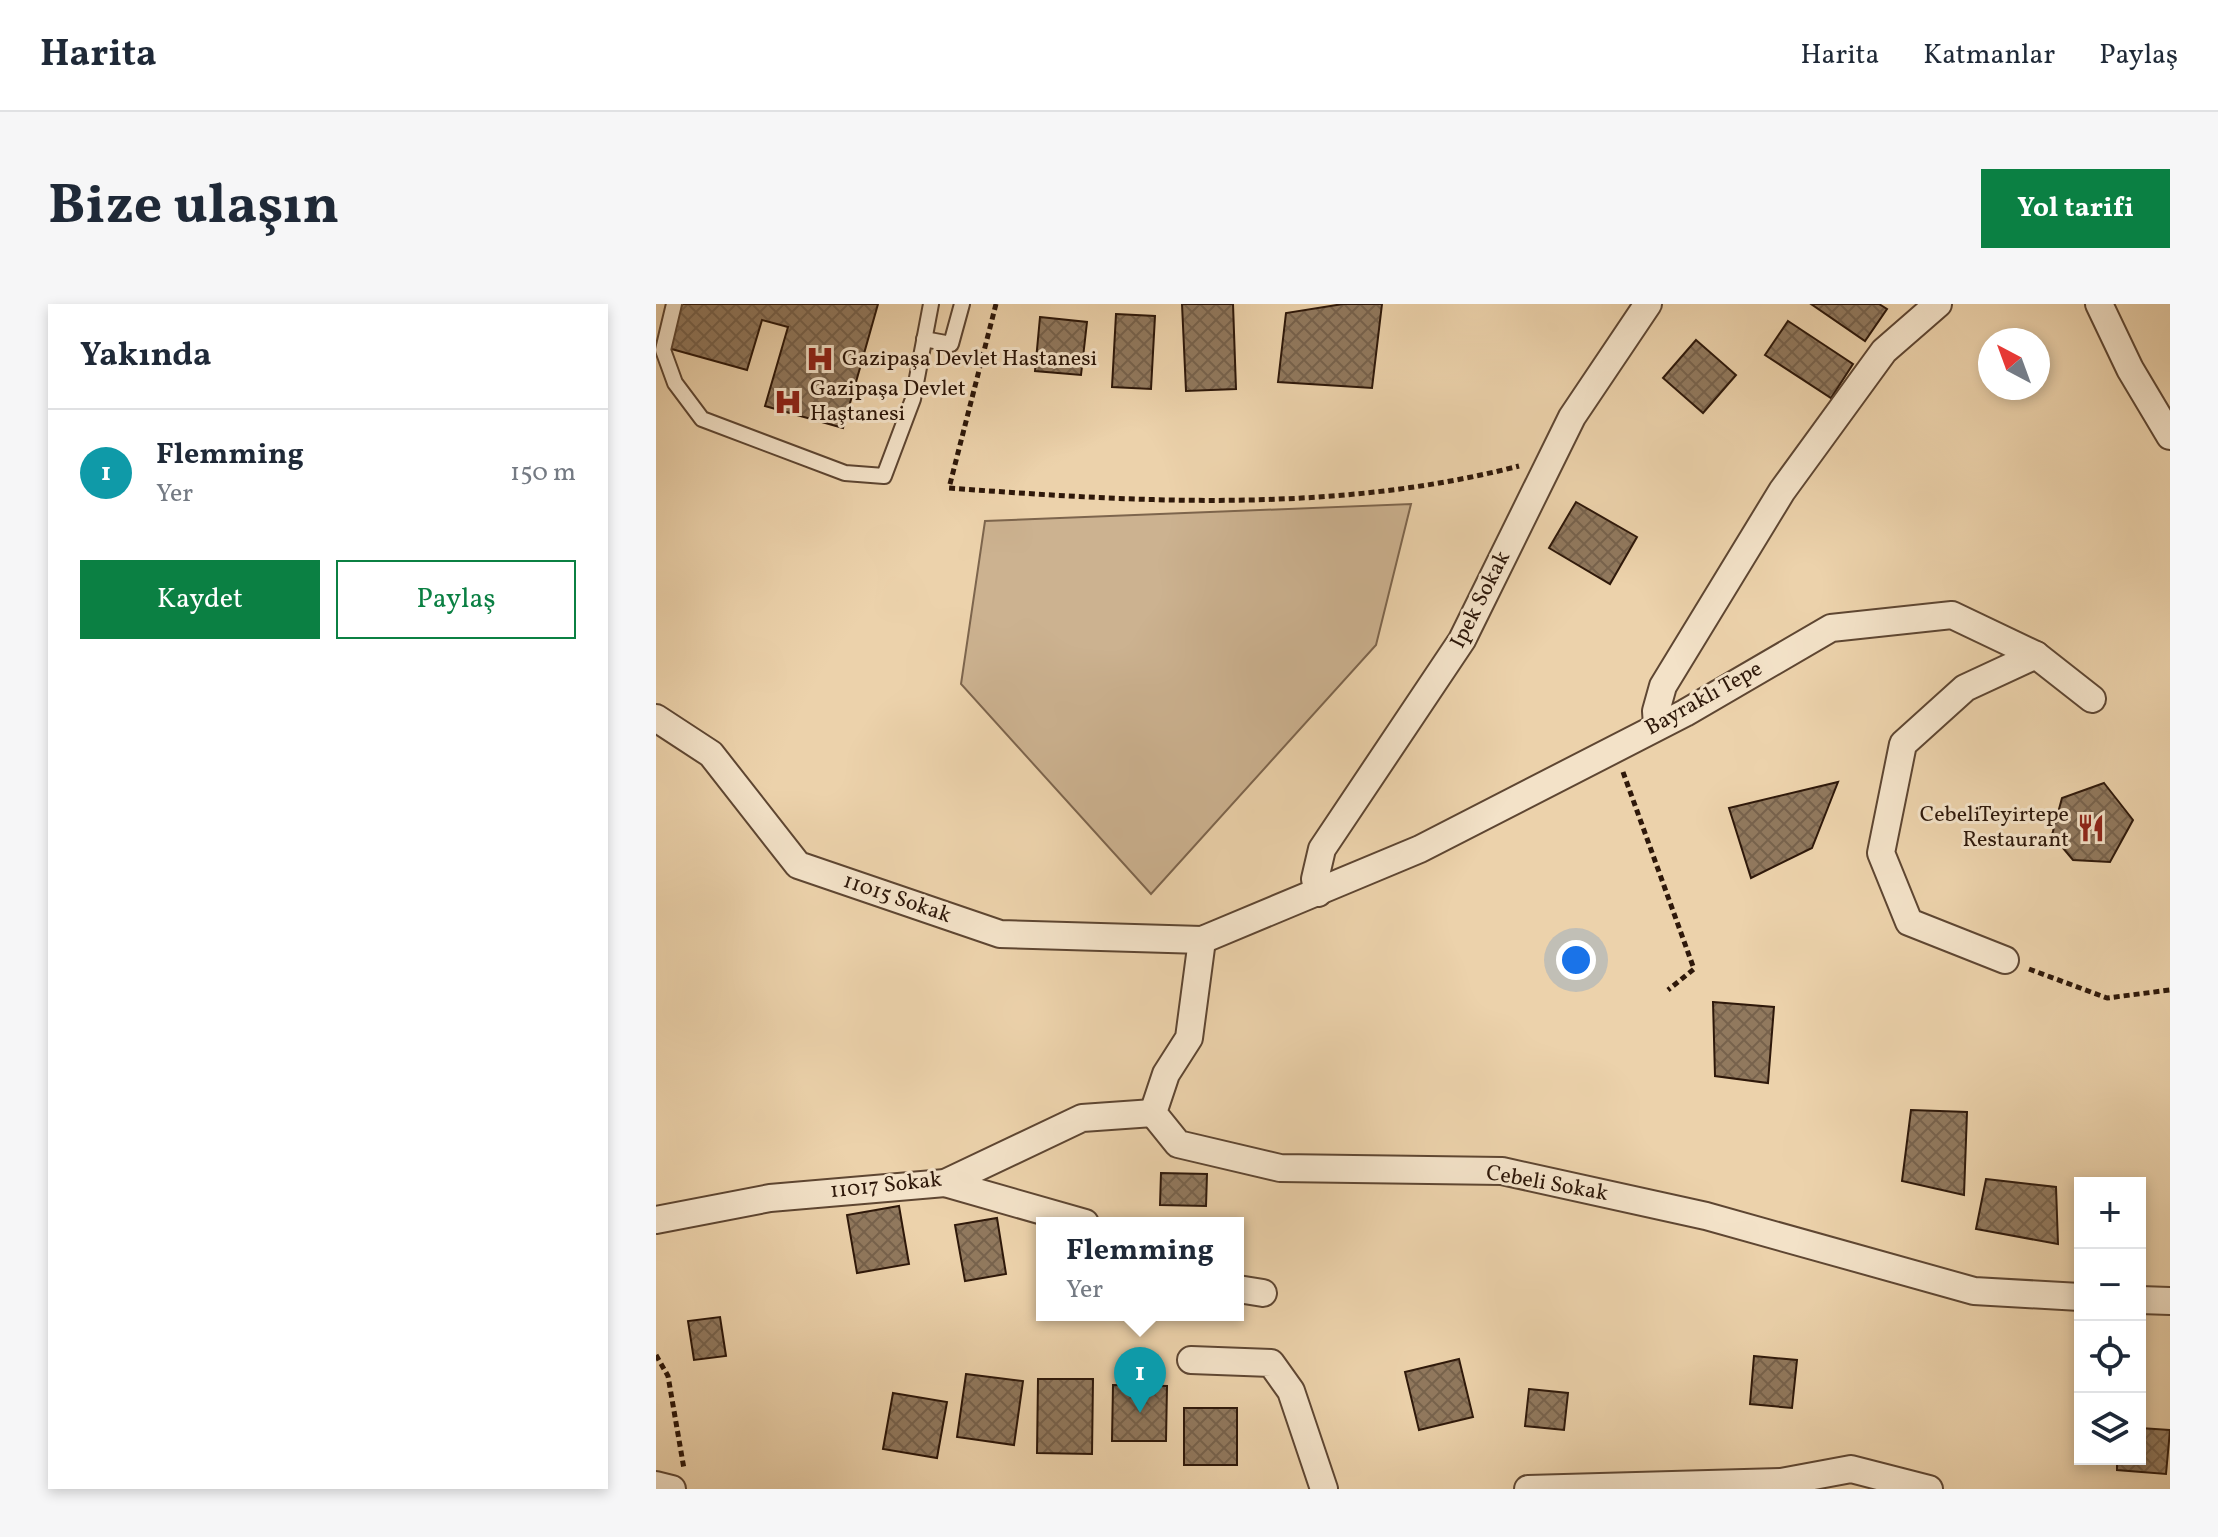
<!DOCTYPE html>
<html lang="tr">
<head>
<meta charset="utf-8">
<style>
	:root { --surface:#fff; --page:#f6f6f7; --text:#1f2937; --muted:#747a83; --line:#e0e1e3; --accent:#0b8043 }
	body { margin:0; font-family:Vollkorn,serif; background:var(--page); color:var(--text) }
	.controls { position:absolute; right:24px; bottom:24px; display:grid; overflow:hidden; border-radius:0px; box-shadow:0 4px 12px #0003 }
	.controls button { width:72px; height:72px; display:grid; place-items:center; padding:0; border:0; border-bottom:2px solid var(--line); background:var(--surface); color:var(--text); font:40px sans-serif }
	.compass { position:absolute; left:1322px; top:24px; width:72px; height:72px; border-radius:50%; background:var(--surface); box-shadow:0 4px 12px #0003; rotate:319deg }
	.you { position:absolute; left:920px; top:656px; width:28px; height:28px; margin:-20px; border:6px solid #fff; border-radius:50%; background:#1a73e8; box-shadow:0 0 0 12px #1a73e833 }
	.badge { display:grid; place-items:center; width:52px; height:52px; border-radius:50%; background:var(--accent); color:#fff; font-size:26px; font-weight:700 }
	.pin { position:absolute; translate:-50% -66px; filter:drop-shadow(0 2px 4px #0008) }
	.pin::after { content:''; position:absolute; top:42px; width:28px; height:24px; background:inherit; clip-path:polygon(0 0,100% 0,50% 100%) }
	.popup { position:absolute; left:380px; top:913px; width:208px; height:104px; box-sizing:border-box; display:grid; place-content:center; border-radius:0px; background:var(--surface); filter:drop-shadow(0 2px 6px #0005); font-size:26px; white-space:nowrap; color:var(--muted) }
	.popup b { font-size:30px; color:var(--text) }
	.popup::after { content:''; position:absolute; left:50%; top:100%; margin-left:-16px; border:16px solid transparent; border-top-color:var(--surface) }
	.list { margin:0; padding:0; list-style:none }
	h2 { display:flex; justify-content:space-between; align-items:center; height:104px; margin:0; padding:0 32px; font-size:34px }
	h2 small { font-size:26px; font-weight:400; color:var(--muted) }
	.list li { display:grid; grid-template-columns:52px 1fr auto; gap:24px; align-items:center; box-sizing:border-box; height:128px; padding:0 32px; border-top:2px solid var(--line) }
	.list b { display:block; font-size:30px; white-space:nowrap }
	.list p { margin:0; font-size:26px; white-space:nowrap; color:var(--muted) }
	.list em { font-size:26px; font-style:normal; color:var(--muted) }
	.actions { display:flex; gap:16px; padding:24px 32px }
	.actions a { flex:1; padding:18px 0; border:2px solid var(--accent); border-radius:0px; text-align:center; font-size:28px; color:var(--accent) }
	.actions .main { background:var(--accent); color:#fff }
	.icon { flex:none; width:44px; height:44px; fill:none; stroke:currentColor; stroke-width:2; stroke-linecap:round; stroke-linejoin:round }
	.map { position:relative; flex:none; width:1514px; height:1185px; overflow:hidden; border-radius:0px }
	header { display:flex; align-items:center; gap:48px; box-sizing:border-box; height:112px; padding:0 40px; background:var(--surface); border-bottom:2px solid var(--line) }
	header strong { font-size:38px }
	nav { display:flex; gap:44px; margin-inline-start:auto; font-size:28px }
	.intro { display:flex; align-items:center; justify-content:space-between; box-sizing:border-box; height:192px; padding:0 48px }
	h1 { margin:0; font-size:56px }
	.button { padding:20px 36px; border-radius:0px; background:var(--accent); color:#fff; font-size:28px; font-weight:700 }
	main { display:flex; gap:48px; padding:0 48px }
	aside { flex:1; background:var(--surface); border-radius:0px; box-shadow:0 4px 12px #0003 }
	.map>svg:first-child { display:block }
	.green { fill:#ccb290; stroke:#7d654d; stroke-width:2 }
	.building { fill:url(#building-cross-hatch); stroke:#2e180a; stroke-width:2 }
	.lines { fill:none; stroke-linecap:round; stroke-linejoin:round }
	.lane-casing { stroke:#5e4632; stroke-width:18 }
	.street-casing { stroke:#5e4632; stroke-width:30 }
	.path { stroke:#2e180a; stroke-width:5; stroke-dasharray:6 4; stroke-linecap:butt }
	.lane { stroke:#f3e2c8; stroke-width:14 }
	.street { stroke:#f3e2c8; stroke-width:26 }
	.labels { text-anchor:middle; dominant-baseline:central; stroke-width:6; stroke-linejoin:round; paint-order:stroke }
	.poi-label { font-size:22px; fill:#2e180a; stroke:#f3e2c8; text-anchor:start }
	.street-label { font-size:22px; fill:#2e180a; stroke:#f3e2c8 }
</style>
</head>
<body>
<header>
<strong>Harita</strong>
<nav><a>Harita</a><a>Katmanlar</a><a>Paylaş</a></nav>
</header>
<div class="intro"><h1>Bize ulaşın</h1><a class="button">Yol tarifi</a></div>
<main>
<aside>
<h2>Yakında<small></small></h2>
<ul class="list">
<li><span class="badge" style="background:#0f9aa8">1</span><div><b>Flemming</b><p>Yer</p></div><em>150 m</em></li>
</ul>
<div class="actions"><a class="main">Kaydet</a><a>Paylaş</a></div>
</aside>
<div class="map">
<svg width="1514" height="1185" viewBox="0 0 1514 1185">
	<defs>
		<pattern id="building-cross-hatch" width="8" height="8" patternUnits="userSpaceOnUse" patternTransform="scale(2)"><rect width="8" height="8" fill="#91795e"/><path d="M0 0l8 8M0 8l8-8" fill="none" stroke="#77624c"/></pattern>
	</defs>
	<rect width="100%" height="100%" fill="#ecd2ab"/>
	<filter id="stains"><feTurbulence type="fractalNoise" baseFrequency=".0025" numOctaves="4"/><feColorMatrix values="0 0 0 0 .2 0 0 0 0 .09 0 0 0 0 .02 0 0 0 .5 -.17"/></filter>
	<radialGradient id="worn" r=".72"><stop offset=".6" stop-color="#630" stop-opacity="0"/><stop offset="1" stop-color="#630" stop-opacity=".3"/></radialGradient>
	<path class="green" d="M755,200L720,341L495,590L305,380L329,217Z"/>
	<g class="building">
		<path d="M24,0H222L187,124L109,102L132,23L106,16L91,66L12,44Z"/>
		<path d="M526,0H577L580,85L530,87Z"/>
		<path d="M687,0H726L716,84L622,78L630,9Z"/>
		<path d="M1155,0H1223L1231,5L1209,37Z"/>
		<path d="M460,10L499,12L495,85L456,83Z"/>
		<path d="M384,13L431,18L425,71L379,67Z"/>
		<path d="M1132,17L1197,60L1175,94L1109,51Z"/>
		<path d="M1040,36L1080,71L1047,109L1007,74Z"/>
		<path d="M920,198L981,233L954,280L893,244Z"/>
		<path d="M1182,478L1156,544L1095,574L1073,504Z"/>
		<path d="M1448,479L1477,516L1454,558L1417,556L1396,531L1406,494Z"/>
		<path d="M1057,698L1118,703L1112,779L1059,772Z"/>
		<path d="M1255,806L1311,808L1308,891L1246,877Z"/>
		<path d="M505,869L551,870L550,902L504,901Z"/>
		<path d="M1330,875L1400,883L1402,940L1320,925Z"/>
		<path d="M243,902L253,960L201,969L191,911Z"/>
		<path d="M341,914L350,970L309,977L299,921Z"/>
		<path d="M64,1013L70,1052L38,1056L32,1017Z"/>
		<path d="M1098,1052L1141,1056L1136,1104L1094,1100Z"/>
		<path d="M803,1055L817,1113L763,1126L749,1068Z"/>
		<path d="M310,1070L367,1077L358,1141L301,1133Z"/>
		<path d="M382,1075H437L436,1150L381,1149Z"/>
		<path d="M457,1081L511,1082L510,1137H456Z"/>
		<path d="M873,1085L912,1089L908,1126L869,1122Z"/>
		<path d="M237,1089L291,1098L281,1154L227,1145Z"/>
		<rect x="528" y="1104" width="53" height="57"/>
		<path d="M1484,1124L1514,1126L1510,1170L1461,1166V1155H1484Z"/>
	</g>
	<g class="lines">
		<defs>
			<g id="lane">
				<path d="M18,0L7,46L19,79L46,115L189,169L228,172L257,95L275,0"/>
				<path d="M268,35L295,40L306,0"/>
			</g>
			<g id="street">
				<path d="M1443,0L1474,65L1514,132"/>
				<path d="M0,414L55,450L142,561L344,630L546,636L764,545L1029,409L1175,324L1296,311L1380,351L1436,395"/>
				<path d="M1001,422L1000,407L1007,382L1126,187L1228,47L1282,0"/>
				<path d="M662,589L659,575L666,545L806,336L916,113L992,0"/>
				<path d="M546,636L533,734L510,770L497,809L522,840L624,864L846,867L1050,912L1318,987L1424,993"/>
				<path d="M1349,656L1253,618L1225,549L1247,440L1309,384L1380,351"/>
				<path d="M289,879L429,919"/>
				<path d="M0,916L114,894L289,879L426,814L497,809"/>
				<path d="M582,985L607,989"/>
				<path d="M1484,996L1514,997"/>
				<path d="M535,1056L615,1059L635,1087L668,1185"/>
				<path d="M0,1181L16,1185"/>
				<path d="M872,1185L1125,1178L1195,1165L1273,1185"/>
			</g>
		</defs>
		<use href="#lane" class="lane-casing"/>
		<use href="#street" class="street-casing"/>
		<g class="path">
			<path d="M340,0L293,184C482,198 677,210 863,162"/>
			<path d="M967,468L1038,665L1012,686"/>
			<path d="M1373,665L1451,694L1514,686"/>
			<path d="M0,1051L12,1072L28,1165"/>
		</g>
		<use href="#lane" class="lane"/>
		<use href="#street" class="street"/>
	</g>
	<defs>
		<symbol id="hospital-bare" viewBox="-9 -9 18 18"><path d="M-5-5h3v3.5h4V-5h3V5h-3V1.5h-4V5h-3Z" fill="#8f2418" stroke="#f3e2c8" stroke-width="2.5" paint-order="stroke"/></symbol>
		<symbol id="restaurant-bare" viewBox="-9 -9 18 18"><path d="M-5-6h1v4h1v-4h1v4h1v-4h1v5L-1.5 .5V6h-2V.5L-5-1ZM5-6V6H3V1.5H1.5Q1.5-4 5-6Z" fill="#8f2418" stroke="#f3e2c8" stroke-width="2.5" paint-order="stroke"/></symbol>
	</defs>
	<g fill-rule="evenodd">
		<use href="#hospital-bare" x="144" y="35" width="40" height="40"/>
		<use href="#hospital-bare" x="112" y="78" width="40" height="40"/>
		<use href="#restaurant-bare" x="1415" y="504" width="40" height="40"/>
	</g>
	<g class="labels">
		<g class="poi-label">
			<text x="186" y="55">Gazipaşa Devlet Hastanesi</text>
			<text x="154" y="85">Gazipaşa Devlet<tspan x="154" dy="25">Haştanesi</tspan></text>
			<text x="1413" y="511" text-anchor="end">CebeliTeyirtepe<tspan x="1413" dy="25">Restaurant</tspan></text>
		</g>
		<g class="street-label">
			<text transform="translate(825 296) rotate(-63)">Ipek Sokak</text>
			<text transform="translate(1048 395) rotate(-29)">Bayraklı Tepe</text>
			<text transform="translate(241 595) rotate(19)">11015 Sokak</text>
			<text transform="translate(891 880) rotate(10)">Cebeli Sokak</text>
			<text transform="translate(230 882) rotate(-6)">11017 Sokak</text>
		</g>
	</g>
	<rect width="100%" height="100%" filter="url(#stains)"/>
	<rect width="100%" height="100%" fill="url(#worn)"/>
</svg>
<div class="controls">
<button>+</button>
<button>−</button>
<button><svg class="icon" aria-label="locate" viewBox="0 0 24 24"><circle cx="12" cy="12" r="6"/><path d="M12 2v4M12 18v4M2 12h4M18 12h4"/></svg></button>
<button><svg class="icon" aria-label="layers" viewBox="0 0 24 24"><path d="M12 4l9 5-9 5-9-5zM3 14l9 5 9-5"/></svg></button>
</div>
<svg class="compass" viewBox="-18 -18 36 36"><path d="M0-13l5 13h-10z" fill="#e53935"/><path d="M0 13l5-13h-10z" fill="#747a83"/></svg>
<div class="you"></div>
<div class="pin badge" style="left:484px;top:1109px;background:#0f9aa8">1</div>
<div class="popup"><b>Flemming</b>Yer</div>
</div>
</main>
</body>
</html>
